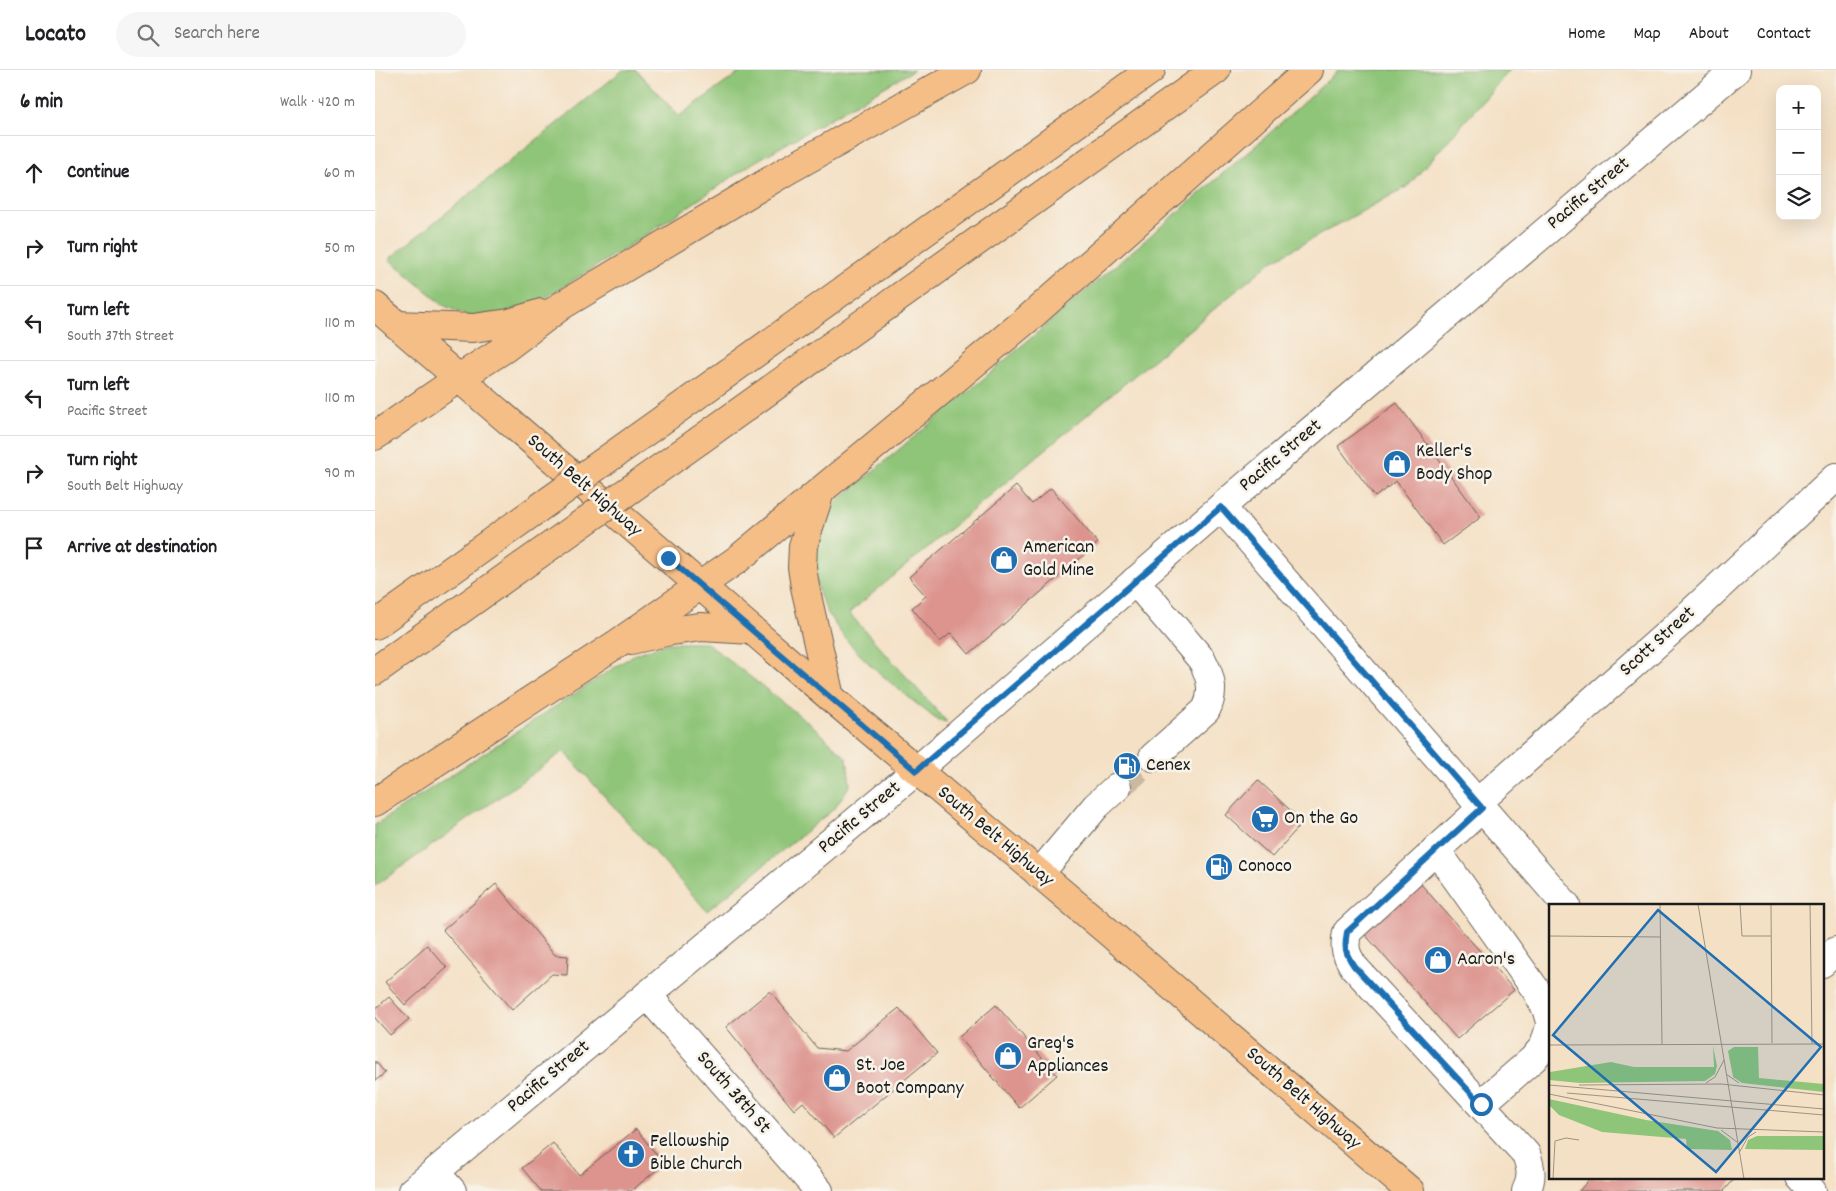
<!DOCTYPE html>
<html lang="en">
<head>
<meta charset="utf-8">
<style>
	:root { --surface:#fff; --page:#f6f6f6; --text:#202124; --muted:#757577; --line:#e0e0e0 }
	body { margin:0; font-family:Dekko,sans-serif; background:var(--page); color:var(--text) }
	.controls { position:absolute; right:15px; top:15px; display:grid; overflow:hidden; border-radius:10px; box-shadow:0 5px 20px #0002 }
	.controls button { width:45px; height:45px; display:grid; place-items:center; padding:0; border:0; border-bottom:1px solid var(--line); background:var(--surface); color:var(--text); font:25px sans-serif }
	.stop { position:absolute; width:15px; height:15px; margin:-11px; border:4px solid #1f6fb2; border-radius:50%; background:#fff }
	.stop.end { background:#1f6fb2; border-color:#fff; box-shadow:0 1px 5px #0008 }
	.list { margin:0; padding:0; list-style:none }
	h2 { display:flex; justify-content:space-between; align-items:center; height:65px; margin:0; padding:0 20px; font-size:21px }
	h2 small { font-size:16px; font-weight:400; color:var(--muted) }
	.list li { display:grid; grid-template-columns:32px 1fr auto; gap:15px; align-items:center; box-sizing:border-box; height:75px; padding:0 20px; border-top:1px solid var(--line) }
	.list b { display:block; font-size:19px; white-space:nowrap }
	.list p { margin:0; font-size:16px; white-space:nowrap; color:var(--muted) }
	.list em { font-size:16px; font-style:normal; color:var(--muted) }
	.icon { flex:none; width:28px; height:28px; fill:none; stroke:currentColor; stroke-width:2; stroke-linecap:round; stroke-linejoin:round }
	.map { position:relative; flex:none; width:1461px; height:1121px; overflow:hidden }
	header { display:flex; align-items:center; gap:30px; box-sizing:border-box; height:70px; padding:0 25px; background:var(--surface); border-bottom:1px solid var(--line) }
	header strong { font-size:24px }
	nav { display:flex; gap:28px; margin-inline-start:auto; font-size:18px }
	.search { width:350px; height:45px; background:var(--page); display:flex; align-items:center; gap:12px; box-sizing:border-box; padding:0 18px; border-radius:28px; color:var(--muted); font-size:19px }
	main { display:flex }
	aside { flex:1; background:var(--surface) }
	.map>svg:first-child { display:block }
	.green { fill:#8fc578; stroke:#56704a }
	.building { fill:#dd948f }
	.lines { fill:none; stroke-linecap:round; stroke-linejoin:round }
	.minor-tunnel { stroke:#c9b9a3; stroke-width:28; stroke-dasharray:28 14; stroke-linecap:butt }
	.minor-casing { stroke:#686157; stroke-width:30 }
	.major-casing { stroke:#686157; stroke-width:30 }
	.highway-casing { stroke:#686157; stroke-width:30 }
	.minor { stroke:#fff; stroke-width:28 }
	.major { stroke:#f6be87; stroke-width:28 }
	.highway { stroke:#f6be87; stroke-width:28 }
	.highway-bridge-casing { stroke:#686157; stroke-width:30; stroke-linecap:butt }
	.highway-bridge { stroke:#f6be87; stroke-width:28 }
	.route { stroke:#1f6fb2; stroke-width:6 }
	.labels { text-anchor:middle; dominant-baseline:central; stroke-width:5; stroke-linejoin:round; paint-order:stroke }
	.street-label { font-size:20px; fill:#1c1c1c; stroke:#f7f3e8 }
	.poi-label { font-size:20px; fill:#1c1c1c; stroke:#f7f3e8; text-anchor:start }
	.inset-road { fill:none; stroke:#9e9281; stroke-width:1 }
	.view { fill:#1f6fb2; fill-opacity:0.15; stroke:#1f6fb2; stroke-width:2.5 }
	.inset-edge { fill:none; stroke:#1c1c1c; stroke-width:2.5 }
</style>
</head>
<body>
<header>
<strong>Locato</strong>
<div class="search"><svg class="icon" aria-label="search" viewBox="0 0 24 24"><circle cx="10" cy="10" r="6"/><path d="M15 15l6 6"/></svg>Search here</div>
<nav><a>Home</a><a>Map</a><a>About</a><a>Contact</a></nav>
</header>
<main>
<aside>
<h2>6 min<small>Walk · 420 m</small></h2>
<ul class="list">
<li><svg class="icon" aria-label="ahead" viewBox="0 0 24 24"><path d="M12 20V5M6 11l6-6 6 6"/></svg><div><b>Continue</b></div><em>60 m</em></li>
<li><svg class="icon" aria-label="right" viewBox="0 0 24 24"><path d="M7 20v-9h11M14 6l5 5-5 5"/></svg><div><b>Turn right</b></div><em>50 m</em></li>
<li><svg class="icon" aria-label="left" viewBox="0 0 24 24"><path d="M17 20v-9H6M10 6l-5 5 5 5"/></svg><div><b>Turn left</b><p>South 37th Street</p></div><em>110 m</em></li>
<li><svg class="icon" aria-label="left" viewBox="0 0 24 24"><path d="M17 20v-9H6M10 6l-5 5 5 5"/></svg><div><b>Turn left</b><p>Pacific Street</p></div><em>110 m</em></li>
<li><svg class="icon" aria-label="right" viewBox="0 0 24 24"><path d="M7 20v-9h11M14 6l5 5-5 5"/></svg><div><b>Turn right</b><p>South Belt Highway</p></div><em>90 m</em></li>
<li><svg class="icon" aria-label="arrive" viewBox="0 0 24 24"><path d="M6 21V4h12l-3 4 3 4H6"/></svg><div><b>Arrive at destination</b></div></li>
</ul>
</aside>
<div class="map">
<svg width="1461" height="1121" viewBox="0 0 1461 1121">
	<rect width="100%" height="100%" fill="#f7f3e8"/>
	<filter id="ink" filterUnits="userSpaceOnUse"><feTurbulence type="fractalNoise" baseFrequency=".02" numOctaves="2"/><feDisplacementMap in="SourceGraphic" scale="10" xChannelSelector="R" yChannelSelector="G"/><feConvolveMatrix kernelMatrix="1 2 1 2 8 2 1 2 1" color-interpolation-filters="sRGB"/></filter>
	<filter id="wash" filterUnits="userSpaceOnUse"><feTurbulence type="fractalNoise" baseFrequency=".0096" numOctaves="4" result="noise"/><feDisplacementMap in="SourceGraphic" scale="20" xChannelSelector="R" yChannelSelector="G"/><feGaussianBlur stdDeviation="1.12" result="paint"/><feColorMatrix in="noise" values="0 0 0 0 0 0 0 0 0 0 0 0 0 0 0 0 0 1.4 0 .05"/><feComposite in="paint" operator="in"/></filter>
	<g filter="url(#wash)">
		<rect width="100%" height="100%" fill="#f4e0c5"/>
		<g class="green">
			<path d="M248,0H261L304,46L368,0H539L378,93L268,167L173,226L131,244L92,246L68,235L14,189Z"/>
			<path d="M964,0H1135L1033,116L897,191L474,543L572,652L563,651C515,611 443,564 439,497C439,492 437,487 438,482C441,464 450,448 460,433L601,315L887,70Z"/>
			<path d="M292,573H332L438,656L472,688L475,715L460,738L332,841L189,681L0,816V755L260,584Z"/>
		</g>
		<g id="blocks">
			<g class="building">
				<path d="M1022,333L1106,447L1068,475L1021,411L1000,427L963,376Z"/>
				<path d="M641,416L657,434L676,418L723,473L594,584L576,563L565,572L537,538L551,526L534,507Z"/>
				<path d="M883,710L928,752L897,787L851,745Z"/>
				<path d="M1044,812L1139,920L1082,969L987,861Z"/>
				<path d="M121,814L180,885L193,886L192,905L177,904L137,940L68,860Z"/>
				<path d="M52,875L72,898L30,935L10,912Z"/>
				<path d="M395,921L442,978L471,981L524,938L562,983L459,1068L428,1032L419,1040L351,957Z"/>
				<path d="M14,927L34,949L15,965L0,948V939Z"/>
				<path d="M621,935L682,1005L644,1038L584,967Z"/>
				<path d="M0,991L10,1003L0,1011Z"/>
				<path d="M261,1059L289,1094L256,1121H166L147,1098L178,1073L204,1105Z"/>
				<path d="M1216,1107H1361L1349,1121H1204Z"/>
			</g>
		</g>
	</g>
	<g filter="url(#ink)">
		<use href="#blocks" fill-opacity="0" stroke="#686157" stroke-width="1"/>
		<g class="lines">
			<path class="minor-tunnel" d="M742,717L778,687"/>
			<defs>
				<g id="minor">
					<path d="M846,437L1191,835"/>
					<path d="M760,511L827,590C836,607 840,622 831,640L778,687"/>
					<path d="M1102,733L1307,551L1461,407"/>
					<path d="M1107,738L972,862C969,878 970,883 979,897L1151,1084C1156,1098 1158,1108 1151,1121"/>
					<path d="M1061,780L1161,920L1171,938L1175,952"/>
					<path d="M664,804L721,736L742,717"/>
					<path d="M1447,893L1461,881"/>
					<path d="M272,925L444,1121"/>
					<path d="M1106,1034L1158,989L1169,976L1175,956"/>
					<path d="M60,1102L77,1121"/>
					<path d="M1425,1107L1437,1121"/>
					<path d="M37,1121L541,701L846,437L1361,0"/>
				</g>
				<path id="major" d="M0,236L455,627L730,859L1035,1121"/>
				<g id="highway">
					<path d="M22,255L98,258L134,253L166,243"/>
					<path d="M290,348L776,0"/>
					<path d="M0,366L84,308L129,279L186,236L413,100L592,0"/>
					<path d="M325,370L841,0"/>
					<path d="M445,422L428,476L427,497L430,517L455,627"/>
					<path d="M0,555L119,470"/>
					<path d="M256,570L295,561L326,557L377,560"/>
					<path d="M0,601L147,496"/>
					<path d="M0,732L243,573L363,489L655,247L934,0"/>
				</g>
			</defs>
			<use href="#minor" class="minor-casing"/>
			<use href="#major" class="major-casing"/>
			<use href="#highway" class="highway-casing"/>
			<use href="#minor" class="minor"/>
			<use href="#major" class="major"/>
			<use href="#highway" class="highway"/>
			<defs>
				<g id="highway-bridge">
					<path d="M119,470L290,348"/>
					<path d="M147,496L325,370"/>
				</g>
			</defs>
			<use href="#highway-bridge" class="highway-bridge-casing"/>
			<use href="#highway-bridge" class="highway-bridge"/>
		</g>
	</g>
	<g class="lines" filter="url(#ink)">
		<path class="route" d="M293,488L541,701L846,437L1107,738L972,862C969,878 970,883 979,896L1106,1034"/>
	</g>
	<defs>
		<symbol id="shop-disc" viewBox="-11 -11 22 22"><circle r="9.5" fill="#1f6fb2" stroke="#f7f3e8"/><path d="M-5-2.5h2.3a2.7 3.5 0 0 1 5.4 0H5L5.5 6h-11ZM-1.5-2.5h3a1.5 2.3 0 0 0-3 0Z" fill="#fff"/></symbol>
		<symbol id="fuel-disc" viewBox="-11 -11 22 22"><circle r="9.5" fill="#1f6fb2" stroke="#f7f3e8"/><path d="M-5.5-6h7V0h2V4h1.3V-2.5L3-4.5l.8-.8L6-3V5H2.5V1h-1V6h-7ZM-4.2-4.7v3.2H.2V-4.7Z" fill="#fff"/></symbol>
		<symbol id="supermarket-disc" viewBox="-11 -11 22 22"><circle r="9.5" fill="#1f6fb2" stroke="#f7f3e8"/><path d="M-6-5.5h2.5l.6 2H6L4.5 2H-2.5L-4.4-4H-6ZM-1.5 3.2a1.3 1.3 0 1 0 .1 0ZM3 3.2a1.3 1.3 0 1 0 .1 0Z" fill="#fff"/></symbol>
		<symbol id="church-disc" viewBox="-11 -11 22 22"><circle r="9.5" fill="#1f6fb2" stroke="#f7f3e8"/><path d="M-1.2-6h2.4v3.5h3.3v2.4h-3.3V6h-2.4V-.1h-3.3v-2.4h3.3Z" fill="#fff"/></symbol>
	</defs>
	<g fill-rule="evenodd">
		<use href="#shop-disc" x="1006" y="378" width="32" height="32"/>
		<use href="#shop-disc" x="613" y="474" width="32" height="32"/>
		<use href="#fuel-disc" x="736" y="680" width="32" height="32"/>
		<use href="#supermarket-disc" x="874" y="733" width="32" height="32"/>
		<use href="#fuel-disc" x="828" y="781" width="32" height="32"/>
		<use href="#shop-disc" x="1047" y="874" width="32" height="32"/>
		<use href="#shop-disc" x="617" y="970" width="32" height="32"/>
		<use href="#shop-disc" x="446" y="992" width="32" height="32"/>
		<use href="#church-disc" x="240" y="1068" width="32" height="32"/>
	</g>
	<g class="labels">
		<g class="street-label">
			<text transform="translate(1214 124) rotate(-40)">Pacific Street</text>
			<text transform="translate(906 386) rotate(-40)">Pacific Street</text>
			<text transform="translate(209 416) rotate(41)">South Belt Highway</text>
			<text transform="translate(1283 572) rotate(-42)">Scott Street</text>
			<text transform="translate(485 748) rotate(-40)">Pacific Street</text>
			<text transform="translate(620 767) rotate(40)">South Belt Highway</text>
			<text transform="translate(174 1007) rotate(-40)">Pacific Street</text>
			<text transform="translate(358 1023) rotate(49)">South 38th St</text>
			<text transform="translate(928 1029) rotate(41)">South Belt Highway</text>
		</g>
		<g class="poi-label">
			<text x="1041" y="382">Keller's<tspan x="1041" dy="23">Body Shop</tspan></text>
			<text x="648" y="478">American<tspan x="648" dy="23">Gold Mine</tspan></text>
			<text x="771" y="696">Cenex</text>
			<text x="909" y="749">On the Go</text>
			<text x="863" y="797">Conoco</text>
			<text x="1082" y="890">Aaron's</text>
			<text x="652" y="974">Greg's<tspan x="652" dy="23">Appliances</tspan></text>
			<text x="481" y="996">St. Joe<tspan x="481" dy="23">Boot Company</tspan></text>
			<text x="275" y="1072">Fellowship<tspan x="275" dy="23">Bible Church</tspan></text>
		</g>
	</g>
	<g transform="translate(1174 834)">
		<rect width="275" height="275" fill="#f4e0c5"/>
		<path d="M164,142L168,162L166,170L156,177L31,179L0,176V153L1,168L62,158L85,163H165ZM185,143H209L210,174L275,180V188L193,179L184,173L179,147ZM0,195L97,216L169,227L181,236L183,246L138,245L137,235L53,228L10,211L0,201ZM208,232H275V246L196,245L199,236Z" fill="#8fc578"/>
		<path class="inset-road" d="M111,0L113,140M149,0L195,275M191,0L193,32H222M222,0L223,139M261,0L263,140M0,19V0M0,32L112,33M0,51V141M0,141L275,140M177,170L190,179M157,179L166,173L175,156M0,181L275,205M30,181L172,180L275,191M18,189L275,211M0,190L168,224L275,228M172,226L188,238M190,249L199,233L207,228M4,275L6,237L17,234L30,236"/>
		<path class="view" d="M109,6L272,143L167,268L4,131Z"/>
		<rect width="275" height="275" class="inset-edge"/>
	</g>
</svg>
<div class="controls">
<button>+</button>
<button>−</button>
<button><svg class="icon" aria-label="layers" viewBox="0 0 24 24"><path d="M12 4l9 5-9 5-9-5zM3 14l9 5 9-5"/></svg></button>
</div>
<div class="stop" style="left:1106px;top:1034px"></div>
<div class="stop end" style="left:293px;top:488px"></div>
</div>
</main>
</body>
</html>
